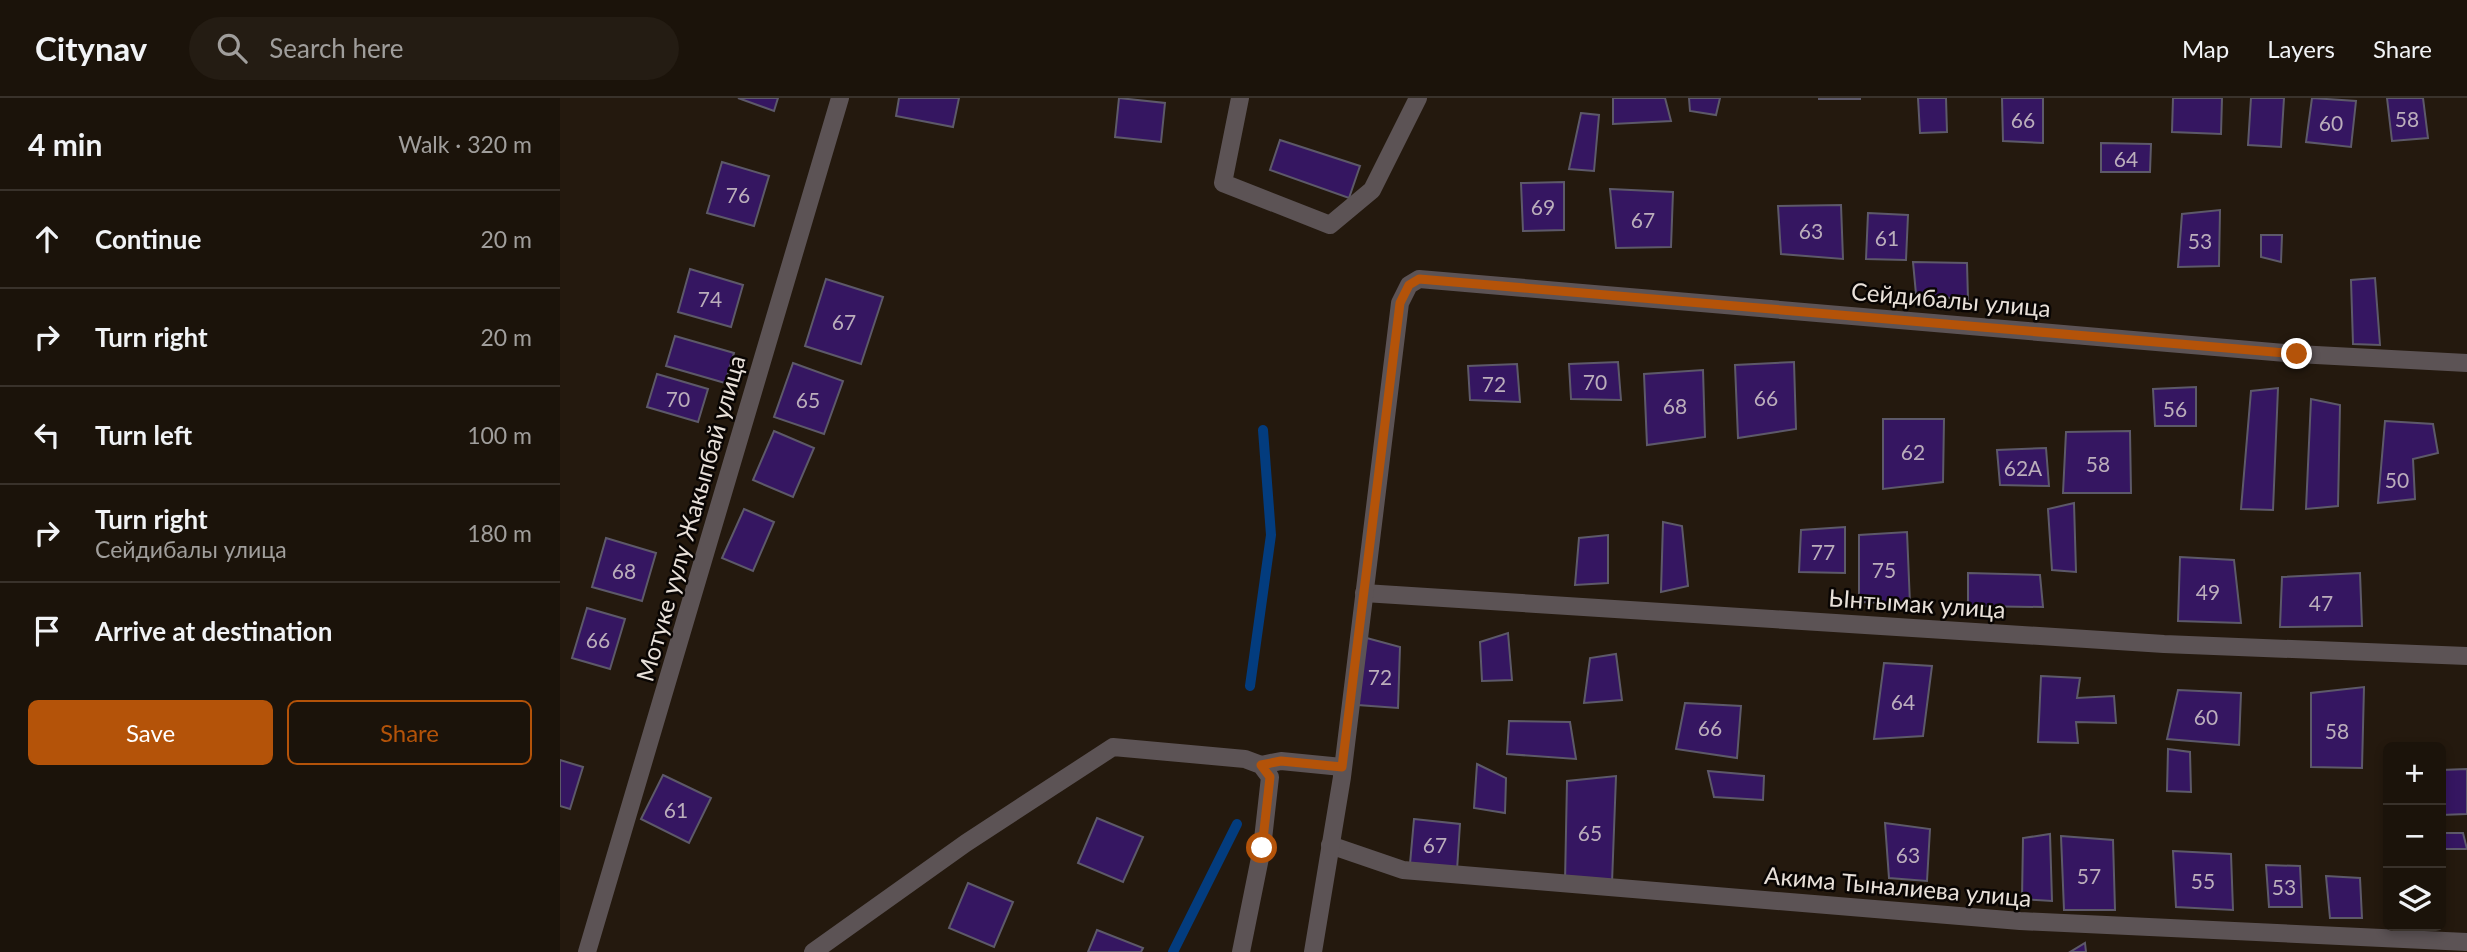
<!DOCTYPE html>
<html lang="en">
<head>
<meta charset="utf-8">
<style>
	:root { --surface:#1b130a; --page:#241c13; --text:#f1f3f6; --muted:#a09e9c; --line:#39322b; --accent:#b45309 }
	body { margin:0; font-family:Lato,sans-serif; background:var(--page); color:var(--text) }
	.controls { position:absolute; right:21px; bottom:21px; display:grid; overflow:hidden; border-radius:10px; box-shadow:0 4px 10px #0003 }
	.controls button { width:63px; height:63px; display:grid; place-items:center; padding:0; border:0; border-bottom:2px solid var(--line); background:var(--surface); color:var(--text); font:35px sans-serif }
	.stop { position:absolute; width:21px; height:21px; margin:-16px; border:5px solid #b45309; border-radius:50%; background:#fff }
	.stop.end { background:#b45309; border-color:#fff; box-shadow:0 2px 7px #0008 }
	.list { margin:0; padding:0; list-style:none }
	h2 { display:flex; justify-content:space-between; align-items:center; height:91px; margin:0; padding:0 28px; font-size:30px }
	h2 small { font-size:23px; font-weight:400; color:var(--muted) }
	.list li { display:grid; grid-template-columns:46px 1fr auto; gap:21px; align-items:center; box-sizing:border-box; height:98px; padding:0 28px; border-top:2px solid var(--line) }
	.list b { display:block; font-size:26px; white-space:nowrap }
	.list p { margin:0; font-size:23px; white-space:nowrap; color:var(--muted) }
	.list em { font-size:23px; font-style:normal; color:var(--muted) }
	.actions { display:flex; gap:14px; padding:21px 28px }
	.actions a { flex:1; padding:16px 0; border:2px solid var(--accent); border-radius:10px; text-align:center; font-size:24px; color:var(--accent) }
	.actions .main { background:var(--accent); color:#fff }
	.icon { flex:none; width:38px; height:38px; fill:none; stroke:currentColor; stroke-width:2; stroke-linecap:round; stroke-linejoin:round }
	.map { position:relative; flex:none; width:1907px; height:854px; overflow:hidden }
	header { display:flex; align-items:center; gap:42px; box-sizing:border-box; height:98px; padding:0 35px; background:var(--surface); border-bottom:2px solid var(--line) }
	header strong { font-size:33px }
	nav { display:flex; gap:38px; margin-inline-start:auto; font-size:24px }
	.search { width:490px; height:63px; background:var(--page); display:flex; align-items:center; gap:18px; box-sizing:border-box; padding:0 24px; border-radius:38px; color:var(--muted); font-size:26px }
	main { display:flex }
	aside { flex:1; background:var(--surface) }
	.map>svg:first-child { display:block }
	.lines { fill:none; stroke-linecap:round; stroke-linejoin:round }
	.stream { stroke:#033c7e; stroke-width:10 }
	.building { fill:#351661; stroke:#5d5969; stroke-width:2 }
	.street { stroke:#5c5355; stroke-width:18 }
	.route { stroke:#b45309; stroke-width:9 }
	.labels { text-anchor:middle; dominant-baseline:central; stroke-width:5; stroke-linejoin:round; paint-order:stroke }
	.number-label { font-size:21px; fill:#bbaebb }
	.street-label { font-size:24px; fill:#e8e0d9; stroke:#090503 }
</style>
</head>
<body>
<header>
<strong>Citynav</strong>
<div class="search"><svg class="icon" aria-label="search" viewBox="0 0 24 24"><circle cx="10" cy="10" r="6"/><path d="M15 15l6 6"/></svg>Search here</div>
<nav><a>Map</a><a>Layers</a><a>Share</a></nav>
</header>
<main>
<aside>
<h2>4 min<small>Walk · 320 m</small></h2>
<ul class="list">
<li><svg class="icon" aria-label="ahead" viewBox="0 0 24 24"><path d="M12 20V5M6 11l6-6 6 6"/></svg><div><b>Continue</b></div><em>20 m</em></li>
<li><svg class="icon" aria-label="right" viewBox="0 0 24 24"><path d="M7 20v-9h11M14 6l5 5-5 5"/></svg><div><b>Turn right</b></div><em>20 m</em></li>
<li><svg class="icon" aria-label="left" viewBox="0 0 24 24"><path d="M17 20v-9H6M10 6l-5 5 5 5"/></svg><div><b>Turn left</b></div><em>100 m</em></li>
<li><svg class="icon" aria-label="right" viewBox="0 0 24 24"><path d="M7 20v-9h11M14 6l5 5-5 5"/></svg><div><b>Turn right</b><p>Сейдибалы улица</p></div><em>180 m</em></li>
<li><svg class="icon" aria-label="arrive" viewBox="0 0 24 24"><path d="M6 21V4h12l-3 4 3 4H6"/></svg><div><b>Arrive at destination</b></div></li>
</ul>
<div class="actions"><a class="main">Save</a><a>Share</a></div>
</aside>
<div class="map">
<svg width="1907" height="854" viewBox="0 0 1907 854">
	<rect width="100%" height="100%" fill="#24190e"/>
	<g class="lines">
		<g class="stream">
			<path d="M690,588L711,437L703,332"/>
			<path d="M613,854L677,726"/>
		</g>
	</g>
	<g class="building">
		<path d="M178,0H218L214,13Z"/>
		<path d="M339,0H399L393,29L336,18Z"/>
		<path d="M559,0L605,5L601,44L555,39Z"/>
		<path d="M1053,0H1105L1111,23L1053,26Z"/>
		<path d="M1129,0H1160L1156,17L1130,13Z"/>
		<rect x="1259" y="0" width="41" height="1"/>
		<path d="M1358,0H1386L1387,34L1360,35Z"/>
		<path d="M1442,0H1483V45L1443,43Z"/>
		<path d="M1613,0H1662L1661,36L1612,34Z"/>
		<path d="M1691,0H1724L1721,49L1688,47Z"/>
		<path d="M1752,0L1796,3L1791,49L1746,44Z"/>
		<path d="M1827,0H1863L1868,40L1832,43Z"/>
		<path d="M1021,15L1039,17L1034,73L1009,71Z"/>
		<path d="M720,42L800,68L789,100L710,72Z"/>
		<path d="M1541,45L1591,46L1590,74H1541Z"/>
		<path d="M162,64L209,78L194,128L147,115Z"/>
		<path d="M1004,84V132L963,133L961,85Z"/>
		<path d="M1050,91L1113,94L1111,149L1056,150Z"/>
		<path d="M1281,107L1283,161L1221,156L1218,108Z"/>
		<path d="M1660,112L1659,168L1618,169L1622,116Z"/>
		<path d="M1308,115L1348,117L1346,162L1306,161Z"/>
		<path d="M1701,137H1722L1721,164L1701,159Z"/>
		<path d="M1353,164L1407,165L1408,202L1356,196Z"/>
		<path d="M130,171L183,187L171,229L118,214Z"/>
		<path d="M1815,180L1820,247L1793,246L1791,182Z"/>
		<path d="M266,181L323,199L301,266L245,248Z"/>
		<path d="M115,238L174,255L165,285L106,268Z"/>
		<path d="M1058,264L1061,302L1011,301L1009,266Z"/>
		<path d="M1234,264L1236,331L1178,340L1175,267Z"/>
		<path d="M233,265L283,283L264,336L214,319Z"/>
		<path d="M957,266L960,304L910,302L908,268Z"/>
		<path d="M1143,272L1145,339L1087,347L1084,276Z"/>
		<path d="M97,276L148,291L138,324L87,309Z"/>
		<path d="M1636,289V328H1595L1593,291Z"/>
		<path d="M1718,290L1713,412L1681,411L1691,293Z"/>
		<path d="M1751,301L1780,307L1778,408L1746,411Z"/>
		<path d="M1323,321H1384L1383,384L1323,391Z"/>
		<path d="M1825,323L1873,326L1878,355L1853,361L1855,401L1818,405Z"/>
		<path d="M214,333L254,350L233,399L193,382Z"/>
		<path d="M1570,333L1571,395H1503L1506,334Z"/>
		<path d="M1486,350L1489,388L1440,387L1437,352Z"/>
		<path d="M1514,405L1516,474L1492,472L1488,411Z"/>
		<path d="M184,411L214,424L193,473L162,460Z"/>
		<path d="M1103,424L1122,428L1128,488L1101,494Z"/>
		<path d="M1285,429V475L1239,474L1241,432Z"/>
		<path d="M1347,434L1350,506L1299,504V437Z"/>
		<path d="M1048,437V485L1015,487L1019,440Z"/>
		<path d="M46,440L96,455L82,503L32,489Z"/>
		<path d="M1620,459L1674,462L1681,525L1618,523Z"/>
		<path d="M1408,475L1480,477L1483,509L1408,508Z"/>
		<path d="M1800,475L1802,528L1720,529L1722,479Z"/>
		<path d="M27,510L65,521L50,571L12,560Z"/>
		<path d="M948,535L952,582L922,583L920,544Z"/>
		<path d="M803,539L840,549L838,610L798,607Z"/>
		<path d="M1056,556L1062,602L1024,605L1030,560Z"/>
		<path d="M1324,565L1372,568L1363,638L1314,641Z"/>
		<path d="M1481,578L1520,580L1517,600L1554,598L1556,625L1516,624L1518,645L1478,644Z"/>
		<path d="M1804,589L1802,670L1751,669V595Z"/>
		<path d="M1618,592L1681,595L1679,647L1607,641Z"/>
		<path d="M1125,605L1181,608L1177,660L1116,651Z"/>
		<path d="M949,623L1010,624L1016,661L947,656Z"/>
		<path d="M1608,651L1630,654L1631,694L1607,693Z"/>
		<path d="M0,662L23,669L10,711L0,708Z"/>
		<path d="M917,666L946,680L945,715L914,710Z"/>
		<path d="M1907,671V716L1881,717V672Z"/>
		<path d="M1148,673L1204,678L1203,702L1154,699Z"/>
		<path d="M103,677L151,700L129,745L81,721Z"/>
		<path d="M1056,678L1052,785L1005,784L1007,683Z"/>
		<path d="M537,720L583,739L563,784L518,765Z"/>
		<path d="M854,721L900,726L897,772L850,766Z"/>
		<path d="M1325,725L1370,731L1367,783L1329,780Z"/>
		<path d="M1881,735H1903L1907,751H1881Z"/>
		<path d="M1490,736L1492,803L1462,801L1463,740Z"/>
		<path d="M1501,738L1553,742L1555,812H1504Z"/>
		<path d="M1613,753L1671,756L1673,812L1616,809Z"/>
		<path d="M1706,767L1740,768L1742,809H1709Z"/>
		<path d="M1766,778L1800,780L1802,820H1770Z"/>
		<path d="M408,785L453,804L434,849L389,830Z"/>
		<path d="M537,832L583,850L581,854H528Z"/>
		<path d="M1525,845L1526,854H1510Z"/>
	</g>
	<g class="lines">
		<g class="street">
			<path d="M680,0L663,85L770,127L812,92L858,0"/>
			<path d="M804,495L1604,546L1907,558"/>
			<path d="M701,667L721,663L782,669"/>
			<path d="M770,747L843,772L1460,823L1907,844"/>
			<path d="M27,854L280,0"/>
			<path d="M253,854L406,745L553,649L685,661L701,667L710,679L702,750L681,854"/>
			<path d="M753,854L782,679L840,205L849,187L859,181L1737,256L1907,265"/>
		</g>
	</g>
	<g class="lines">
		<path class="route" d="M702,750L710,679L701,667L721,663L782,669L840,205L849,187L859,181L1737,256"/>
	</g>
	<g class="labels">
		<g class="number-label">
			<text x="1847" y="20">58</text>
			<text x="1463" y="21">66</text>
			<text x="1771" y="24">60</text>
			<text x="1566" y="60">64</text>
			<text x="178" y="96">76</text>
			<text x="983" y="108">69</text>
			<text x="1083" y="121">67</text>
			<text x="1251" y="132">63</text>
			<text x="1327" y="139">61</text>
			<text x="1640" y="142">53</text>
			<text x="150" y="200">74</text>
			<text x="284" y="223">67</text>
			<text x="1035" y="283">70</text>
			<text x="934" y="285">72</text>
			<text x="1206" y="299">66</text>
			<text x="118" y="300">70</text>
			<text x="248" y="301">65</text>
			<text x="1115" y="307">68</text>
			<text x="1615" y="310">56</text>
			<text x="1353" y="353">62</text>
			<text x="1538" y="365">58</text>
			<text x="1463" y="369">62А</text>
			<text x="1837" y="381">50</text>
			<text x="1263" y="453">77</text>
			<text x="1324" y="471">75</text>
			<text x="64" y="472">68</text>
			<text x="1648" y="493">49</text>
			<text x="1761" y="504">47</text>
			<text x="38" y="541">66</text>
			<text x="820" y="578">72</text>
			<text x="1343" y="603">64</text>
			<text x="1646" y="618">60</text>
			<text x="1150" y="629">66</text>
			<text x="1777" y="632">58</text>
			<text x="116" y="711">61</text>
			<text x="1030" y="734">65</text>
			<text x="875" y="746">67</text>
			<text x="1348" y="756">63</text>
			<text x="1529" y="777">57</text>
			<text x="1643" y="782">55</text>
			<text x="1724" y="788">53</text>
		</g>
		<g class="street-label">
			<text transform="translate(1391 201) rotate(5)">Сейдибалы улица</text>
			<text transform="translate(130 420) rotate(-74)">Мотуке уулу Жакыпбай улица</text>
			<text transform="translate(1357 505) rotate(4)">Ынтымак улица</text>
			<text transform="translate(1338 788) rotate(5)">Акима Тыналиева улица</text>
		</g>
	</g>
</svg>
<div class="controls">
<button>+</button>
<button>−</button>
<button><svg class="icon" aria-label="layers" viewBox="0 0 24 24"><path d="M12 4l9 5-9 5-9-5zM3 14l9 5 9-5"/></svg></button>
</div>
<div class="stop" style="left:702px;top:750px"></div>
<div class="stop end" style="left:1737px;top:256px"></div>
</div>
</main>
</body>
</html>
